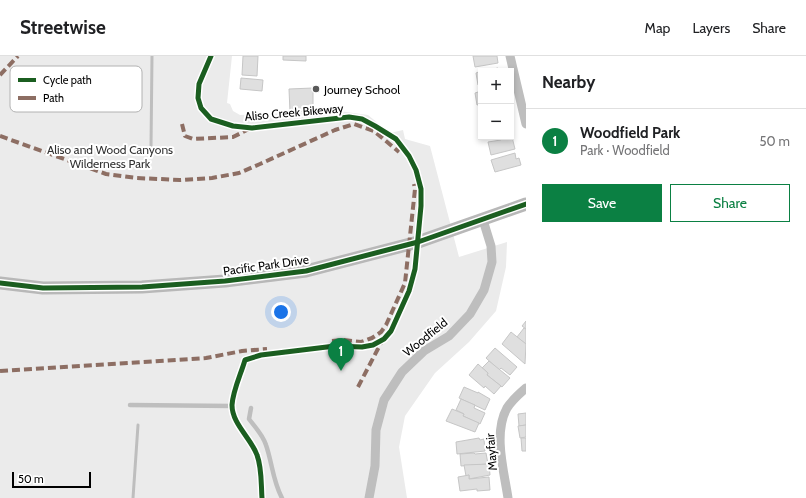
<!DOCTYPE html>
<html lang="en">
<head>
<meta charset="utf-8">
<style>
	:root { --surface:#fff; --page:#f2f2f2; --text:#202124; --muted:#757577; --line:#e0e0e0; --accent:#0b8043 }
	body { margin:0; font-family:Cabin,sans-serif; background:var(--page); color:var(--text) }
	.controls { position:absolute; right:12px; top:12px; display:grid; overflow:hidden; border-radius:0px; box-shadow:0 2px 6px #0003 }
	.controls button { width:36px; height:36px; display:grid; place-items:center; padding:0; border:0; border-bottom:1px solid var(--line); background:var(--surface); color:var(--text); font:20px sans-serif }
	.scale { position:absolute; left:12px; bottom:10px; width:79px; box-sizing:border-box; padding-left:4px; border:2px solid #000; border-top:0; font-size:11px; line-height:14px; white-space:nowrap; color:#000; -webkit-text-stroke:3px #fff; paint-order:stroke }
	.you { position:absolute; left:281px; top:256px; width:14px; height:14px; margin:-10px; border:3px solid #fff; border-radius:50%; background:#1a73e8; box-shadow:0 0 0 6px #1a73e833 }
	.badge { display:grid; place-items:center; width:26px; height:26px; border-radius:50%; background:var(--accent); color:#fff; font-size:13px; font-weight:700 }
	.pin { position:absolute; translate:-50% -33px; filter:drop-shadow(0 1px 2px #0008) }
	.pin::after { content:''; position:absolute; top:21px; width:14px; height:12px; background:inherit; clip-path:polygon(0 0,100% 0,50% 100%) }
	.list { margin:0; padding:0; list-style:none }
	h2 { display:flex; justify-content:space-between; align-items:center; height:52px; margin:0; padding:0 16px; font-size:17px }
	h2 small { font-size:13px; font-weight:400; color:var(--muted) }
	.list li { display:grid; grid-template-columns:26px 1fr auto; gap:12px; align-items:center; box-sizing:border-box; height:64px; padding:0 16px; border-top:1px solid var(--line) }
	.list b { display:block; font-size:15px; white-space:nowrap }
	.list p { margin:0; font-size:13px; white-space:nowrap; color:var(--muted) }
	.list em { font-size:13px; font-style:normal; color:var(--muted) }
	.actions { display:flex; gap:8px; padding:12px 16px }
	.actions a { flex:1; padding:9px 0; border:1px solid var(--accent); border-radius:0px; text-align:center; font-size:14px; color:var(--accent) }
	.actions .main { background:var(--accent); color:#fff }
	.map { position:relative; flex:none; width:526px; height:442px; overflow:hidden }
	header { display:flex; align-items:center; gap:24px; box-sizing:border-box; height:56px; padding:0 20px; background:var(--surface); border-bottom:1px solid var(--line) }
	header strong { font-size:19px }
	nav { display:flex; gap:22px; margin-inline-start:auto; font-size:14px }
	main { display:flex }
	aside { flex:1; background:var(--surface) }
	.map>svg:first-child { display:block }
	.green { fill:#ebebeb }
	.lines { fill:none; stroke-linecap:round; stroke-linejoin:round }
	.stream { stroke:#bebebe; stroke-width:3 }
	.building { fill:#dfdfdf; stroke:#c6c6c6 }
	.service { stroke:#bebebe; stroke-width:4.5 }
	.minor { stroke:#bebebe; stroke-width:9 }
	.secondary { stroke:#b8b8b8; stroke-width:13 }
	.quiet { stroke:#8d6e63; stroke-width:4; stroke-dasharray:8 4; stroke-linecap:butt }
	.cycleway-casing { stroke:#fff; stroke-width:8 }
	.cycleway { stroke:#1b5e20; stroke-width:5 }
	.poi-dot { fill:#595959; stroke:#fff; stroke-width:1.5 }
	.labels { text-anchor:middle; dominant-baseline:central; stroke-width:4; stroke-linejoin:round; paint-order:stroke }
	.poi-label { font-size:12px; fill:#000; stroke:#fff; text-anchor:start }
	.street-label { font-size:12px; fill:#000; stroke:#fff }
	.park-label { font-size:12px; fill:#323232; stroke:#fff }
	.key { fill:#fff; stroke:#b2b2b2; stroke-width:1 }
	.key-label { font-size:11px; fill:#000 }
</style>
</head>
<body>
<header>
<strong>Streetwise</strong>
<nav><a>Map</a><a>Layers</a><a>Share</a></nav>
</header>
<main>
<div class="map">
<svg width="526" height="442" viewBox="0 0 526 442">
	<rect width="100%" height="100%" fill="#fff"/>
	<path class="green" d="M0,0H232L227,47L230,48L233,55L240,59L339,55L368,59L390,77L403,74L405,83L430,90L459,201L507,186L506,211L496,255L469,286L435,317L405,360L399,391L407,442H0Z"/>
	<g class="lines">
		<g class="stream">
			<path d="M151,91L152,0"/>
			<path d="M133,442L138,369"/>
		</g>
	</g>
	<g class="building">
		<path d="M243,0H258L257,20L242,19Z"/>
		<path d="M283,0H306V5L283,4Z"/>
		<path d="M473,0H497L498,7L475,11Z"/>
		<path d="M498,12V15H483Z"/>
		<path d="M481,15V28L478,29L476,17Z"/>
		<path d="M241,22L263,24L262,35L240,33Z"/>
		<path d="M313,32V55L290,56L289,33Z"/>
		<path d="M481,35V48L477,49L475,37Z"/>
		<path d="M507,81V82L512,81L515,93L491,99L488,86L501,84L500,82Z"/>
		<path d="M515,97L516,103L519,102L521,109L495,116L491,104Z"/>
		<path d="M526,265V273L522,270Z"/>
		<path d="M524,272L526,273V288L517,281Z"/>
		<path d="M511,276L526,288L525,308L502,288Z"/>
		<path d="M495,292L517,311L510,319L501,312L499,314L486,302Z"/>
		<path d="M489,305L510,322L502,331L487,319L488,317L482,312Z"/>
		<path d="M478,308L488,317L487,319L501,330L494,338L485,330L484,332L469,319Z"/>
		<path d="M464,331L478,337V336L490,343L485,354L459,342Z"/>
		<path d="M461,343L475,349L474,352L485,357L480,368L463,360L464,358L456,354Z"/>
		<path d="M452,353L464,358L463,360L479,367L475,376L446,365Z"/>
		<path d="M526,357V369L519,370L518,358Z"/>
		<path d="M526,369V381L520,382L518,370Z"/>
		<path d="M479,382L480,384L484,383L485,395L457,398L456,386Z"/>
		<path d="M521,382H526V395H522Z"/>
		<path d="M474,397L475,398L486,397L488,408L461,410L460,398Z"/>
		<path d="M489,408L490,419L469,423V419L466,420L464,409Z"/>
		<path d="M469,419V423L489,421L490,434L477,435V433L460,435L458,421Z"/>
	</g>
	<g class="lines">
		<g class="service">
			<path d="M130,349L232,350"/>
			<path d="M251,352L249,363C255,371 263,379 266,389C272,406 273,426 282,442"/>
		</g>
		<g class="minor">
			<path d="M510,0L526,68"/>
			<path d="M369,442L375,410L376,374L384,344L402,316L424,295L449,280L470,258L484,234L492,206L491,190L483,164"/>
			<path d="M508,442C504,415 493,377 507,352C512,344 519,338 526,332"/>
		</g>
		<path class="secondary" d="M0,227L43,232L142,231L225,225L306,215L418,186L526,148"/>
		<g class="quiet">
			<path d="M0,19L18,0"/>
			<path d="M182,68L185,80L193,83L233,81L249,73"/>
			<path d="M0,80L106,118L137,122L180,124L212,122L239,117L260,108L335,74L354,68L374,75L399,96"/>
			<path d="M332,285L344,284L361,286L372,282L381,276L386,269L405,227L415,133L414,128"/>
			<path d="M0,315L206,302L242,295L267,293"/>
			<path d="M358,331L382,285"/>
		</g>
		<defs>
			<g id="cycleway">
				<path d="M211,0L199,28L198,42L201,52L211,63L233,70L252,72L349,61L362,63L375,70L396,83L409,100L416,114L421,133V150L415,213L409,235L391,275L384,283L373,289L362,291L335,290L261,299L245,304C241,318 233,334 232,349C232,368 251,382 257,399C262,412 261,428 262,442"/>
				<path d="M0,227L43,232L142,231L225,225L306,215L418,186L526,148"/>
			</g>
		</defs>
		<use href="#cycleway" class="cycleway-casing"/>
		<use href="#cycleway" class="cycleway"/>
	</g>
	<circle class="poi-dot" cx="316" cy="33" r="4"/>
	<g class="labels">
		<g class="poi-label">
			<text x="324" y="33">Journey School</text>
		</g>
		<g class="street-label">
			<text transform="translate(294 56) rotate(-5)">Aliso Creek Bikeway</text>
			<text transform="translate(266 209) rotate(-8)">Pacific Park Drive</text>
			<text transform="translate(425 281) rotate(-39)">Woodfield</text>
			<text transform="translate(491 396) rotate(-95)">Mayfair</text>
		</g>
		<g class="park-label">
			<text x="110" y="93">Aliso and Wood Canyons<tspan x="110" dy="14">Wilderness Park</tspan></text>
		</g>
	</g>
	<rect x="10" y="10" width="132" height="46" rx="6" class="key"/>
	<rect x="18" y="22" width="18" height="4" fill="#1b5e20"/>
	<rect x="18" y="40" width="18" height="4" fill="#8d6e63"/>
	<g class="key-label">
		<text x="43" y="28">Cycle path</text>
		<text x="43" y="46">Path</text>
	</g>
</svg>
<div class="controls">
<button>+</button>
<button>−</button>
</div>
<div class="scale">50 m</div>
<div class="you"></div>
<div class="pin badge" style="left:341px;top:315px">1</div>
</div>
<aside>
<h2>Nearby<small></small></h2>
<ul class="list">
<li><span class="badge">1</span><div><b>Woodfield Park</b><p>Park · Woodfield</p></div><em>50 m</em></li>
</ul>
<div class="actions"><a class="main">Save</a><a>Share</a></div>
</aside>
</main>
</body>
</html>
